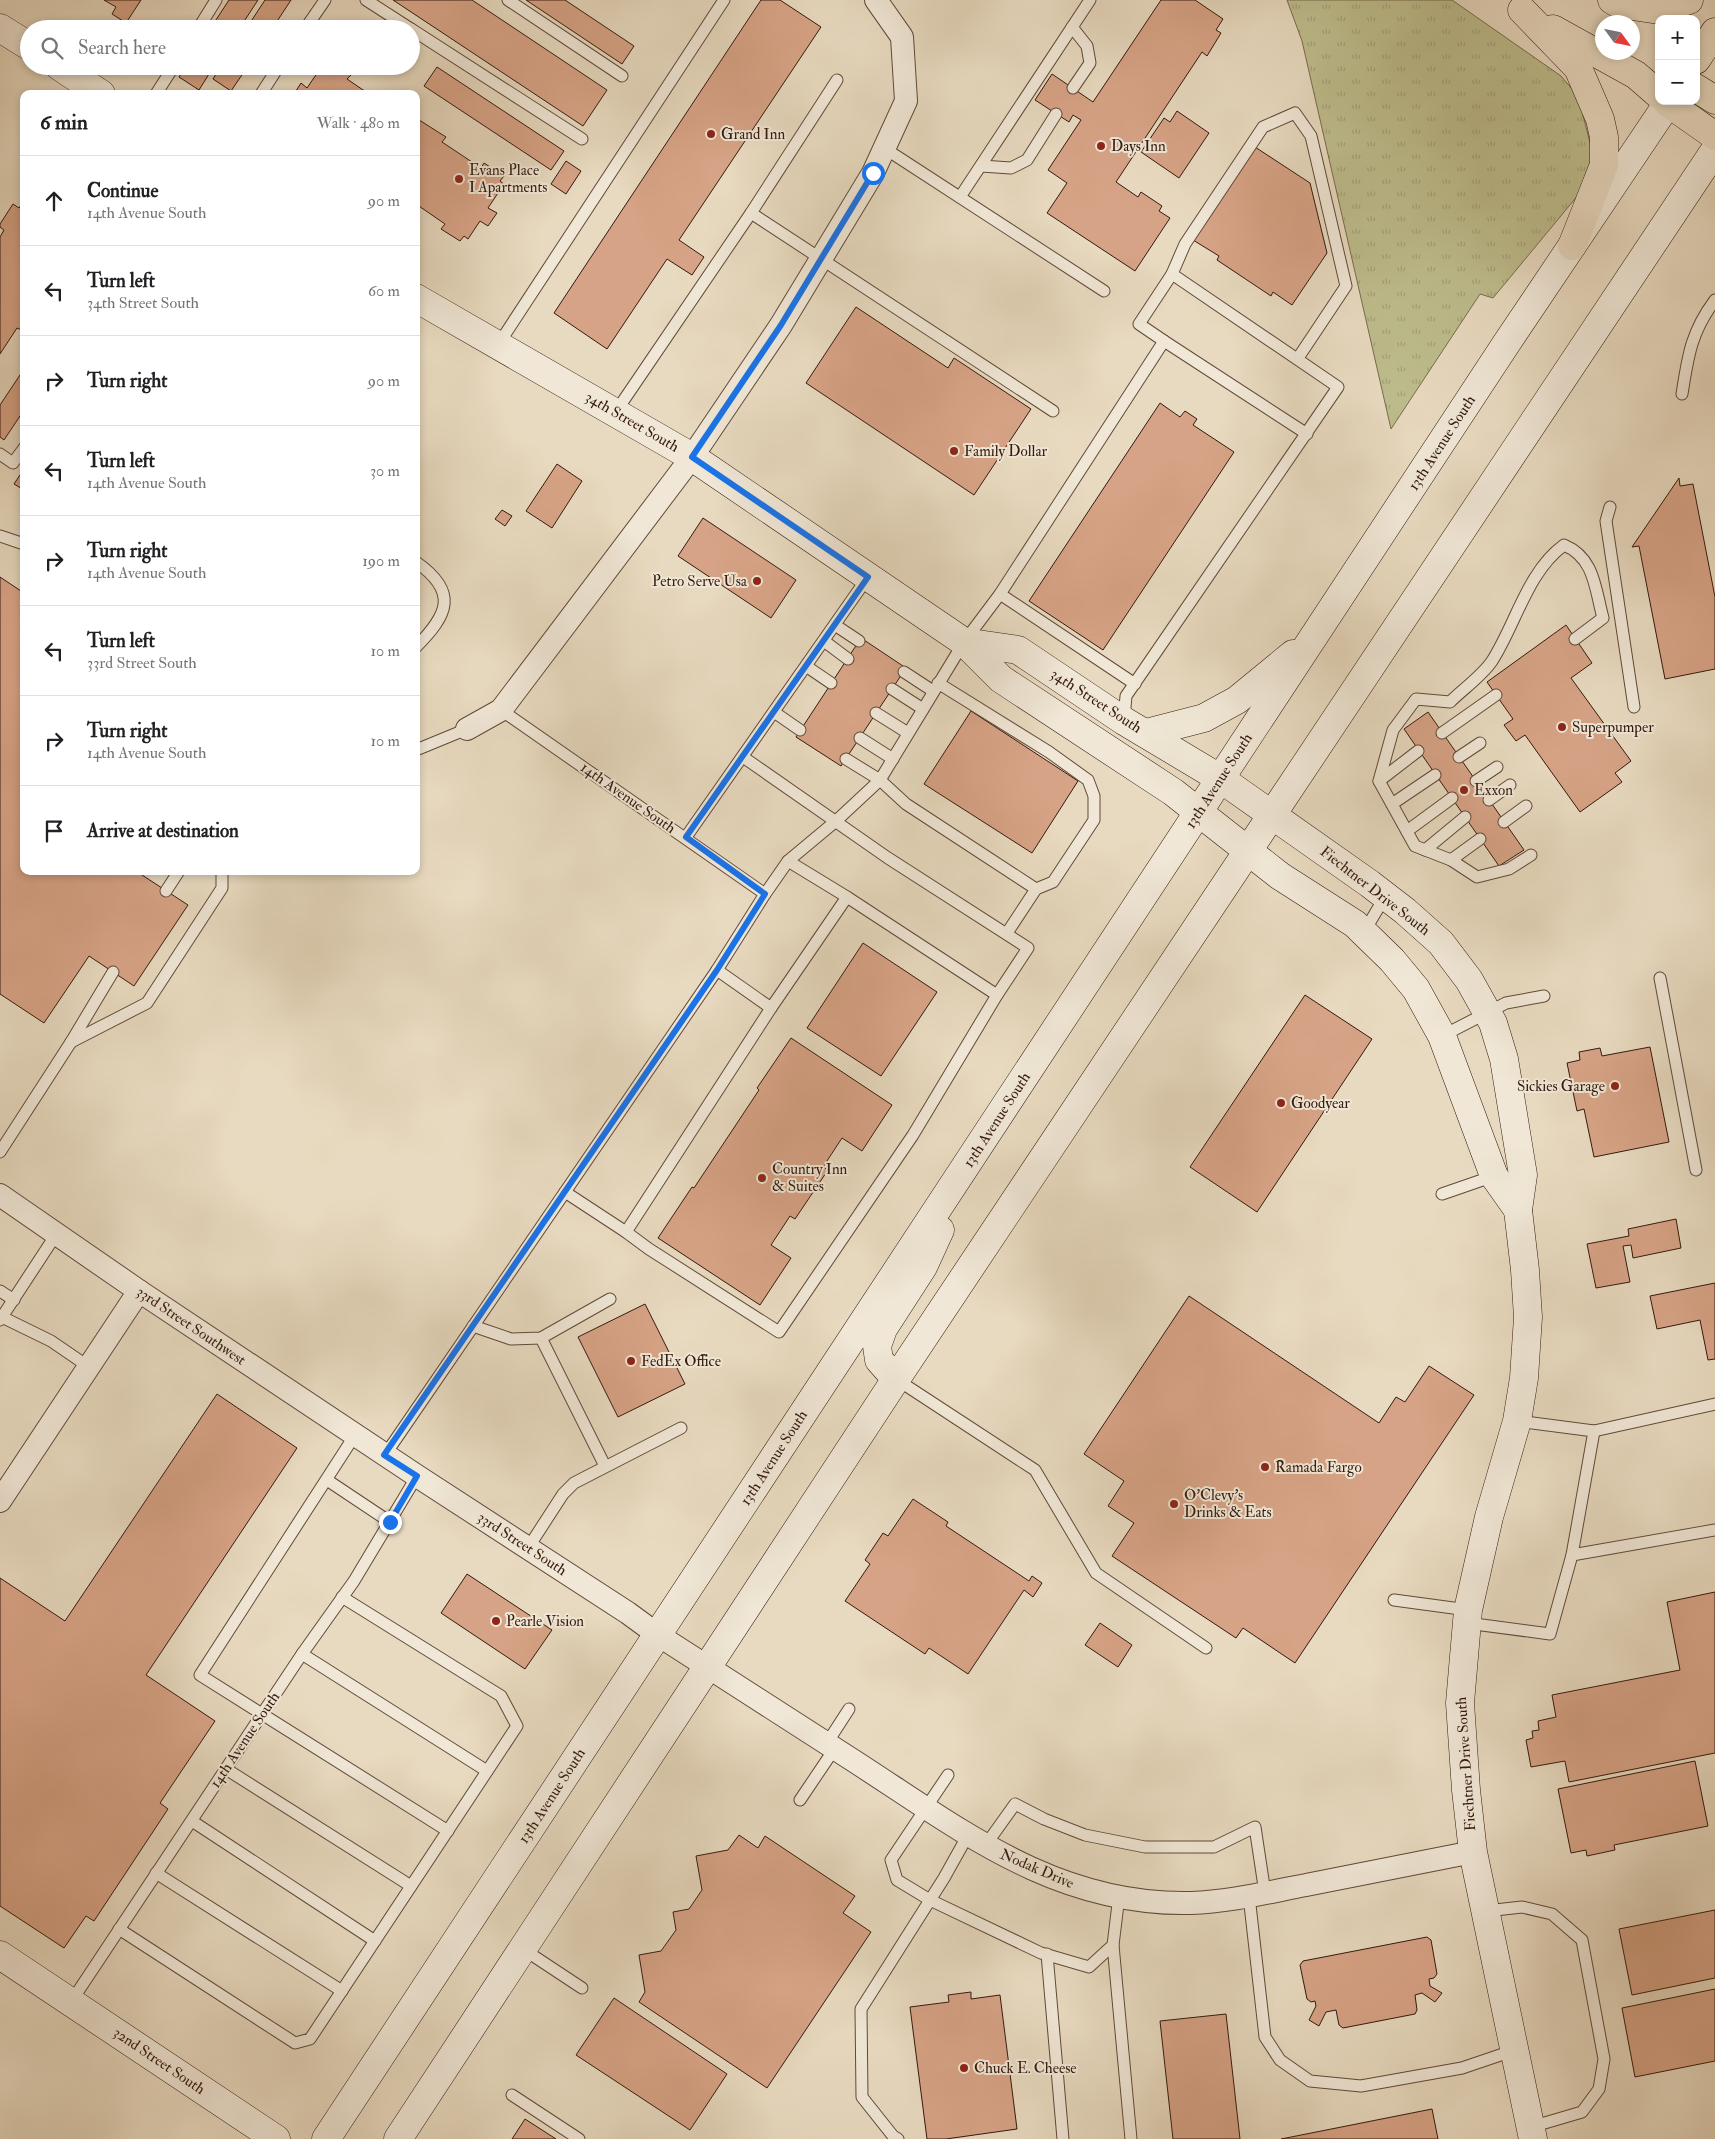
<!DOCTYPE html>
<html lang="en">
<head>
<meta charset="utf-8">
<style>
	:root { --surface:#fff; --page:#f2f2f2; --text:#202124; --muted:#757577; --line:#e0e0e0 }
	body { margin:0; font-family:"IM FELL Double Pica",serif; background:var(--page); color:var(--text) }
	.controls { position:absolute; right:15px; top:15px; display:grid; overflow:hidden; border-radius:10px; box-shadow:0 2px 8px #0003 }
	.controls button { width:45px; height:45px; display:grid; place-items:center; padding:0; border:0; border-bottom:1px solid var(--line); background:var(--surface); color:var(--text); font:25px sans-serif }
	.compass { position:absolute; left:1595px; top:15px; width:45px; height:45px; border-radius:50%; background:var(--surface); box-shadow:0 2px 8px #0003; rotate:123deg }
	.stop { position:absolute; width:15px; height:15px; margin:-11px; border:4px solid #1a73e8; border-radius:50%; background:#fff }
	.stop.end { background:#1a73e8; border-color:#fff; box-shadow:0 1px 5px #0008 }
	.list { margin:0; padding:0; list-style:none }
	h2 { display:flex; justify-content:space-between; align-items:center; height:65px; margin:0; padding:0 20px; font-size:21px }
	h2 small { font-size:16px; font-weight:400; color:var(--muted) }
	.list li { display:grid; grid-template-columns:32px 1fr auto; gap:15px; align-items:center; box-sizing:border-box; height:90px; padding:0 20px; border-top:1px solid var(--line) }
	.list b { display:block; font-size:19px; white-space:nowrap }
	.list p { margin:0; font-size:16px; white-space:nowrap; color:var(--muted) }
	.list em { font-size:16px; font-style:normal; color:var(--muted) }
	.icon { flex:none; width:28px; height:28px; fill:none; stroke:currentColor; stroke-width:2; stroke-linecap:round; stroke-linejoin:round }
	.map { position:relative; flex:none; width:1715px; height:2139px; overflow:hidden }
	.search { position:absolute; background:var(--surface); box-shadow:0 2px 8px #0003; left:20px; top:20px; width:400px; height:55px; display:flex; align-items:center; gap:12px; box-sizing:border-box; padding:0 18px; border-radius:28px; color:var(--muted); font-size:19px }
	.panel { position:absolute; background:var(--surface); box-shadow:0 2px 8px #0003; left:20px; top:90px; width:400px; height:785px; border-radius:10px }
	.map>svg:first-child { display:block }
	.grass { fill:url(#grass-tufts); stroke:#796b4e }
	.building { fill:#d7a386; stroke:#34190e }
	.lines { fill:none; stroke-linecap:round; stroke-linejoin:round }
	.lane-casing { stroke:#61493a; stroke-width:13 }
	.street-casing { stroke:#61493a; stroke-width:24 }
	.secondary-casing { stroke:#34190e; stroke-width:29 }
	.primary-casing { stroke:#34190e; stroke-width:29 }
	.highway-casing { stroke:#34190e; stroke-width:29 }
	.lane { stroke:#f0e7d6; stroke-width:11 }
	.street { stroke:#f0e7d6; stroke-width:22 }
	.secondary { stroke:#f0e7d6; stroke-width:28 }
	.primary { stroke:#e8dac0; stroke-width:28 }
	.highway { stroke:#e8dac0; stroke-width:28 }
	.route { stroke:#1a73e8; stroke-width:6 }
	.poi-dot { fill:#8f2418; stroke:#f0e7d6; stroke-width:2 }
	.labels { text-anchor:middle; dominant-baseline:central; stroke-width:4; stroke-linejoin:round; paint-order:stroke }
	.poi-label { font-size:15px; fill:#34190e; stroke:#f0e7d6; text-anchor:start }
	.street-label { font-size:15px; fill:#34190e; stroke:#f0e7d6 }
</style>
</head>
<body>
<div class="map">
<svg width="1715" height="2139" viewBox="0 0 1715 2139">
	<defs>
		<pattern id="grass-tufts" width="24" height="20" patternUnits="userSpaceOnUse" patternTransform="scale(1.25)"><rect width="24" height="20" fill="#bebd8d"/><path d="M3 7l-1-3M5 7V3M7 7l1-3M15 17l-1-3M17 17v-4M19 17l1-3" fill="none" stroke="#a4a278"/></pattern>
	</defs>
	<rect width="100%" height="100%" fill="#e8dac0"/>
	<filter id="stains"><feTurbulence type="fractalNoise" baseFrequency=".004" numOctaves="4"/><feColorMatrix values="0 0 0 0 .2 0 0 0 0 .09 0 0 0 0 .02 0 0 0 .5 -.17"/></filter>
	<radialGradient id="worn" r=".72"><stop offset=".6" stop-color="#630" stop-opacity="0"/><stop offset="1" stop-color="#630" stop-opacity=".3"/></radialGradient>
	<path class="grass" d="M1287,0H1452L1561,76L1578,96L1593,154L1579,194L1493,298L1480,294L1391,429L1302,41Z"/>
	<g class="building">
		<path d="M104,0H141L126,23L112,14L116,7Z"/>
		<path d="M229,0H258L239,29H210Z"/>
		<path d="M265,0H291L272,29H246Z"/>
		<path d="M393,0H472L607,90L583,126Z"/>
		<path d="M526,0H565L634,46L622,64Z"/>
		<path d="M761,0H780L821,27L679,240L704,257L692,275L667,259L607,349L554,313Z"/>
		<path d="M1161,0H1195L1223,19L1216,30L1221,33L1207,56L1202,52L1116,182L1138,197L1141,192L1162,206L1159,211L1170,218L1135,271L1047,213L1067,183L1048,170L1081,120L1073,115L1069,122L1035,100L1052,74L1093,102Z"/>
		<path d="M186,66H214L199,90L179,77Z"/>
		<path d="M221,66H248L231,91L213,79Z"/>
		<path d="M322,66H338L351,75L347,79L369,94H294L301,83L307,88Z"/>
		<path d="M437,67L564,151L551,170L424,86Z"/>
		<path d="M1177,111L1209,133L1179,178L1141,152L1164,118L1170,122Z"/>
		<path d="M416,118L446,137L442,142L481,168L484,163L504,176L500,181L504,184L488,208L497,213L488,226L480,221L468,239L464,236L460,241L441,229L445,224L416,204Z"/>
		<path d="M1255,147L1310,183L1327,253L1292,305L1273,292L1271,296L1217,260L1219,256L1193,240Z"/>
		<path d="M566,161L581,171L566,194L551,184Z"/>
		<path d="M24,201V331L17,328L0,354V237L4,230L0,227V224L13,204L19,208Z"/>
		<path d="M856,307L948,368L954,358L1031,409L974,495L806,383Z"/>
		<path d="M24,369V410L4,440L0,437V405Z"/>
		<path d="M1160,403L1180,417L1185,411L1197,419L1193,425L1234,452L1103,650L1029,601Z"/>
		<path d="M557,464L582,481L552,528L526,511Z"/>
		<path d="M24,469V490L14,484Z"/>
		<path d="M1679,478L1680,486L1693,484L1715,597V669L1665,679L1639,546L1632,547Z"/>
		<path d="M502,510L512,516L505,526L495,519Z"/>
		<path d="M703,518L796,580L771,618L678,556Z"/>
		<path d="M0,577L24,593V871H145L142,875L188,905L134,986L89,956L44,1023L0,994Z"/>
		<path d="M1566,625L1592,663L1571,678L1631,761L1615,773L1622,782L1580,812L1525,735L1516,741L1504,725L1513,719L1487,682Z"/>
		<path d="M861,638L906,668L841,766L796,737Z"/>
		<path d="M971,711L1078,781L1032,853L924,784Z"/>
		<path d="M1428,712L1524,850L1499,866L1404,729Z"/>
		<path d="M863,943L937,992L881,1076L807,1028Z"/>
		<path d="M1305,995L1372,1039L1257,1212L1190,1167Z"/>
		<path d="M791,1038L892,1105L862,1151L842,1138L823,1167L828,1170L795,1219L790,1216L771,1245L791,1258L760,1305L658,1238L692,1187L694,1188L759,1090L757,1088Z"/>
		<path d="M1650,1047L1669,1142L1594,1157L1584,1109L1577,1111L1567,1063L1580,1060L1579,1052L1600,1048L1602,1056Z"/>
		<path d="M1676,1219L1681,1248L1633,1258L1631,1245L1623,1246L1630,1282L1596,1288L1587,1244L1629,1236L1628,1229Z"/>
		<path d="M1715,1283V1359L1708,1360L1700,1320L1657,1329L1650,1296Z"/>
		<path d="M1189,1296L1379,1423L1396,1397L1405,1402L1429,1366L1474,1395L1295,1663L1243,1628L1236,1638L1112,1556L1134,1523L1108,1506L1124,1481L1084,1454Z"/>
		<path d="M645,1304L685,1384L618,1417L578,1337Z"/>
		<path d="M217,1394L297,1448L146,1675L215,1721L160,1803L168,1809L94,1921L86,1916L64,1948L0,1906V1578L65,1621Z"/>
		<path d="M913,1499L948,1522L946,1526L1029,1581L1032,1576L1042,1583L1033,1597L1024,1590L968,1674L929,1648L925,1654L845,1601L870,1564L865,1560L883,1533L888,1536Z"/>
		<path d="M467,1574L552,1630L525,1669L441,1613Z"/>
		<path d="M1715,1592V1753L1569,1782L1565,1761L1531,1767L1526,1740L1533,1738L1532,1731L1539,1730L1538,1721L1556,1717L1552,1695L1680,1670L1667,1602Z"/>
		<path d="M1100,1623L1132,1645L1118,1667L1085,1645Z"/>
		<path d="M1695,1761L1708,1826L1614,1845L1615,1850L1587,1856L1586,1850L1571,1853L1558,1789Z"/>
		<path d="M739,1835L758,1848L765,1836L855,1896L843,1913L871,1932L767,2088L639,2002L645,1992L639,1955L661,1951L676,1930L673,1912L689,1909L702,1890L696,1856L728,1850Z"/>
		<path d="M1715,1910V1978L1632,1995L1619,1929Z"/>
		<path d="M1427,1937L1431,1940L1437,1974L1434,1978L1429,1979L1430,1986L1442,1993L1435,2002L1422,1993L1415,1995L1417,2010L1415,2014L1343,2028L1339,2025L1336,2010L1326,2012L1319,2026L1309,2020L1316,2006L1315,2001L1311,2002L1307,1999L1300,1965L1303,1961Z"/>
		<path d="M1715,1989V2061L1635,2077L1622,2008Z"/>
		<path d="M971,1992V1999L1000,1995L1017,2129L946,2139H927L910,2007L949,2002L948,1995Z"/>
		<path d="M614,1998L727,2074L690,2130L576,2055Z"/>
		<path d="M1226,2014L1240,2139H1173L1160,2021Z"/>
		<path d="M1432,2109L1438,2139H1281Z"/>
		<path d="M525,2119L556,2139H512Z"/>
	</g>
	<g class="lines">
		<defs>
			<g id="lane">
				<path d="M366,0L411,29"/>
				<path d="M508,0L622,76"/>
				<path d="M1072,27L1087,46L1090,63L1073,88"/>
				<path d="M198,29L216,0"/>
				<path d="M305,29L325,0"/>
				<path d="M411,29L582,139"/>
				<path d="M156,94L174,66"/>
				<path d="M261,94L279,66"/>
				<path d="M884,148L1104,291"/>
				<path d="M981,166L1011,168L1027,160L1056,114"/>
				<path d="M960,197L1090,0"/>
				<path d="M751,213L1053,411"/>
				<path d="M1172,274L1185,244L1263,127L1295,113L1311,136L1346,286L1298,358"/>
				<path d="M1164,341L1307,434"/>
				<path d="M498,345L724,0"/>
				<path d="M1682,394C1688,356 1691,332 1715,300"/>
				<path d="M615,413L751,213L837,80"/>
				<path d="M0,454L13,463L24,448"/>
				<path d="M1610,507L1606,521L1634,707"/>
				<path d="M0,536L24,544"/>
				<path d="M416,562C459,592 448,615 416,647"/>
				<path d="M1000,594L1135,684"/>
				<path d="M835,625L859,641"/>
				<path d="M824,641L848,659"/>
				<path d="M806,666L831,683"/>
				<path d="M904,672L933,691"/>
				<path d="M938,683L1049,752L1088,780L1094,796V820L1053,882L1036,889L1007,933"/>
				<path d="M892,689L923,709"/>
				<path d="M774,712L800,730"/>
				<path d="M876,713L908,733"/>
				<path d="M1442,733L1496,695"/>
				<path d="M860,738L893,759"/>
				<path d="M416,750L467,729"/>
				<path d="M743,757L888,858L1028,948L997,995"/>
				<path d="M1459,757L1480,743"/>
				<path d="M846,759L880,780L964,642L1000,594L1164,341L1139,324L1172,274L1338,387L1126,696L1124,719"/>
				<path d="M1379,781L1418,751"/>
				<path d="M1476,781L1497,767"/>
				<path d="M1489,800L1510,785"/>
				<path d="M1392,804L1435,775"/>
				<path d="M1504,822L1526,806"/>
				<path d="M1407,831L1452,798"/>
				<path d="M686,837L868,577"/>
				<path d="M1425,850L1465,817"/>
				<path d="M1531,855L1509,869L1477,877L1451,860L1415,846L1379,781L1393,730L1416,699L1450,702C1462,690 1483,675 1492,661C1516,624 1527,572 1564,545C1595,558 1595,589 1603,618L1575,639"/>
				<path d="M1451,860L1480,839"/>
				<path d="M788,861L847,897"/>
				<path d="M166,891L179,871"/>
				<path d="M765,894L788,861L836,821L880,780L906,804L1036,889"/>
				<path d="M1364,932L1386,895"/>
				<path d="M1660,978L1696,1170"/>
				<path d="M1442,1036L1506,1003L1544,996"/>
				<path d="M71,1042L147,1003L222,888V871"/>
				<path d="M0,1152L71,1042L113,972"/>
				<path d="M565,1192L626,1232L649,1249L779,1332L913,1135L997,995L847,897L771,1008L717,970"/>
				<path d="M1442,1194L1494,1176"/>
				<path d="M626,1232L771,1008"/>
				<path d="M0,1291L14,1300"/>
				<path d="M2,1317L51,1341L89,1367"/>
				<path d="M0,1320L57,1233"/>
				<path d="M473,1326L511,1339L541,1338L610,1299"/>
				<path d="M541,1338L605,1466"/>
				<path d="M896,1379L1035,1470L1096,1573L1206,1648"/>
				<path d="M1517,1421L1594,1431L1715,1404"/>
				<path d="M355,1435L200,1675L448,1831"/>
				<path d="M385,1455L717,970L765,894L501,710"/>
				<path d="M327,1480L390,1522"/>
				<path d="M528,1548L563,1494L574,1483L681,1428"/>
				<path d="M1572,1555L1715,1530"/>
				<path d="M1394,1600L1468,1610"/>
				<path d="M1467,1623L1550,1634L1572,1555L1594,1431"/>
				<path d="M302,1654L487,1771"/>
				<path d="M827,1743L849,1709"/>
				<path d="M226,1769L411,1886"/>
				<path d="M948,1775L891,1860L897,1880L930,1900L1041,1953L1089,1967L1113,1945L1119,1896"/>
				<path d="M800,1800L835,1748"/>
				<path d="M192,1821L375,1941"/>
				<path d="M985,1846L1015,1804L1044,1819L1085,1835L1145,1847H1214L1255,1827L1265,1893"/>
				<path d="M156,1873L342,1991"/>
				<path d="M1249,1896L1265,2037L1280,2060L1310,2081L1361,2086L1462,2068L1515,2050"/>
				<path d="M1486,1911L1522,1907L1552,1914L1582,1940L1604,2059L1599,2089L1582,2112L1531,2127"/>
				<path d="M119,1929L295,2043L310,2039L517,1726L501,1696L342,1597"/>
				<path d="M1113,1945L1131,2139"/>
				<path d="M523,1949L582,1988"/>
				<path d="M1047,1954L1063,2139"/>
				<path d="M71,2002L302,1654L354,1581L417,1476"/>
				<path d="M512,2095L579,2139"/>
				<path d="M898,2139L893,2136L862,2097L861,2009L944,1878L968,1835"/>
			</g>
			<g id="street">
				<path d="M467,729L501,710L692,457L781,325L873,173L906,101L902,37L876,0"/>
				<path d="M0,1195L139,1291L417,1476L628,1613L658,1635C723,1677 789,1719 854,1761C961,1830 1056,1906 1191,1903C1229,1902 1269,1892 1306,1885C1362,1874 1418,1863 1473,1852"/>
				<path d="M0,1501L139,1291"/>
			</g>
			<g id="secondary">
				<path d="M0,28L29,46"/>
				<path d="M59,66L101,94"/>
				<path d="M416,298L692,457L964,642L1001,679L1173,792L1280,876L1355,924L1392,960L1416,989L1442,1036L1494,1176L1518,1210"/>
				<path d="M964,642L1018,650L1124,721L1221,779L1370,884L1405,911L1441,943L1469,980L1493,1023L1504,1059L1523,1175L1518,1210L1525,1270L1528,1317L1524,1378L1517,1421L1489,1517L1468,1610L1460,1703L1466,1790L1473,1852L1533,2139"/>
				<path d="M1146,733L1204,718L1237,700L1293,654"/>
				<path d="M896,1379L879,1360L877,1346L883,1329L923,1267L940,1230"/>
				<path d="M0,1955L276,2139"/>
				<path d="M326,2139L1506,344L1668,103"/>
				<path d="M398,2139L896,1379L1715,150"/>
			</g>
			<g id="primary">
				<path d="M1696,60L1715,32"/>
				<path d="M1696,88L1715,100"/>
				<path d="M1669,101L1668,103L1715,136"/>
			</g>
			<g id="highway">
				<path d="M1612,0L1619,4L1659,10L1689,0"/>
				<path d="M1522,10L1578,68L1600,119L1604,137V165L1572,246"/>
				<path d="M1553,29L1636,75L1659,95"/>
			</g>
		</defs>
		<use href="#lane" class="lane-casing"/>
		<use href="#street" class="street-casing"/>
		<use href="#secondary" class="secondary-casing"/>
		<use href="#primary" class="primary-casing"/>
		<use href="#highway" class="highway-casing"/>
		<use href="#lane" class="lane"/>
		<use href="#street" class="street"/>
		<use href="#secondary" class="secondary"/>
		<use href="#primary" class="primary"/>
		<use href="#highway" class="highway"/>
	</g>
	<g class="lines">
		<path class="route" d="M390,1522L417,1476L384,1455L717,970L765,894L686,837L868,577L692,457L781,325L873,173"/>
	</g>
	<g class="poi-dot">
		<circle cx="711" cy="134" r="5"/>
		<circle cx="1101" cy="146" r="5"/>
		<circle cx="459" cy="179" r="5"/>
		<circle cx="954" cy="451" r="5"/>
		<circle cx="757" cy="581" r="5"/>
		<circle cx="1562" cy="727" r="5"/>
		<circle cx="1464" cy="790" r="5"/>
		<circle cx="1615" cy="1086" r="5"/>
		<circle cx="1281" cy="1103" r="5"/>
		<circle cx="762" cy="1178" r="5"/>
		<circle cx="631" cy="1361" r="5"/>
		<circle cx="1265" cy="1467" r="5"/>
		<circle cx="1174" cy="1504" r="5"/>
		<circle cx="496" cy="1621" r="5"/>
		<circle cx="964" cy="2068" r="5"/>
	</g>
	<g class="labels">
		<g class="poi-label">
			<text x="721" y="134">Grand Inn</text>
			<text x="1111" y="146">Days Inn</text>
			<text x="469" y="170">Evans Place<tspan x="469" dy="17">I Apartments</tspan></text>
			<text x="964" y="451">Family Dollar</text>
			<text x="747" y="581" text-anchor="end">Petro Serve Usa</text>
			<text x="1572" y="727">Superpumper</text>
			<text x="1474" y="790">Exxon</text>
			<text x="1605" y="1086" text-anchor="end">Sickies Garage</text>
			<text x="1291" y="1103">Goodyear</text>
			<text x="772" y="1169">Country Inn<tspan x="772" dy="17">&amp; Suites</tspan></text>
			<text x="641" y="1361">FedEx Office</text>
			<text x="1275" y="1467">Ramada Fargo</text>
			<text x="1184" y="1495">O'Clevy's<tspan x="1184" dy="17">Drinks &amp; Eats</tspan></text>
			<text x="506" y="1621">Pearle Vision</text>
			<text x="974" y="2068">Chuck E. Cheese</text>
		</g>
		<g class="street-label">
			<text transform="translate(632 422) rotate(30)">34th Street South</text>
			<text transform="translate(1442 443) rotate(-57)">13th Avenue South</text>
			<text transform="translate(1096 701) rotate(33)">34th Street South</text>
			<text transform="translate(1219 781) rotate(-57)">13th Avenue South</text>
			<text transform="translate(628 798) rotate(35)">14th Avenue South</text>
			<text transform="translate(1375 891) rotate(38)">Fiechtner Drive South</text>
			<text transform="translate(997 1120) rotate(-57)">13th Avenue South</text>
			<text transform="translate(191 1326) rotate(34)">33rd Street Southwest</text>
			<text transform="translate(774 1458) rotate(-57)">13th Avenue South</text>
			<text transform="translate(522 1544) rotate(33)">33rd Street South</text>
			<text transform="translate(245 1740) rotate(-56)">14th Avenue South</text>
			<text transform="translate(1466 1764) rotate(-94)">Fiechtner Drive South</text>
			<text transform="translate(552 1796) rotate(-57)">13th Avenue South</text>
			<text transform="translate(1037 1869) rotate(23)">Nodak Drive</text>
			<text transform="translate(159 2061) rotate(34)">32nd Street South</text>
		</g>
	</g>
	<rect width="100%" height="100%" filter="url(#stains)"/>
	<rect width="100%" height="100%" fill="url(#worn)"/>
</svg>
<div class="controls">
<button>+</button>
<button>−</button>
</div>
<svg class="compass" viewBox="-18 -18 36 36"><path d="M0-13l5 13h-10z" fill="#e53935"/><path d="M0 13l5-13h-10z" fill="#757577"/></svg>
<div class="stop" style="left:873px;top:173px"></div>
<div class="stop end" style="left:390px;top:1522px"></div>
<div class="search"><svg class="icon" aria-label="search" viewBox="0 0 24 24"><circle cx="10" cy="10" r="6"/><path d="M15 15l6 6"/></svg>Search here</div>
<section class="panel">
<h2>6 min<small>Walk · 480 m</small></h2>
<ul class="list">
<li><svg class="icon" aria-label="ahead" viewBox="0 0 24 24"><path d="M12 20V5M6 11l6-6 6 6"/></svg><div><b>Continue</b><p>14th Avenue South</p></div><em>90 m</em></li>
<li><svg class="icon" aria-label="left" viewBox="0 0 24 24"><path d="M17 20v-9H6M10 6l-5 5 5 5"/></svg><div><b>Turn left</b><p>34th Street South</p></div><em>60 m</em></li>
<li><svg class="icon" aria-label="right" viewBox="0 0 24 24"><path d="M7 20v-9h11M14 6l5 5-5 5"/></svg><div><b>Turn right</b></div><em>90 m</em></li>
<li><svg class="icon" aria-label="left" viewBox="0 0 24 24"><path d="M17 20v-9H6M10 6l-5 5 5 5"/></svg><div><b>Turn left</b><p>14th Avenue South</p></div><em>30 m</em></li>
<li><svg class="icon" aria-label="right" viewBox="0 0 24 24"><path d="M7 20v-9h11M14 6l5 5-5 5"/></svg><div><b>Turn right</b><p>14th Avenue South</p></div><em>190 m</em></li>
<li><svg class="icon" aria-label="left" viewBox="0 0 24 24"><path d="M17 20v-9H6M10 6l-5 5 5 5"/></svg><div><b>Turn left</b><p>33rd Street South</p></div><em>10 m</em></li>
<li><svg class="icon" aria-label="right" viewBox="0 0 24 24"><path d="M7 20v-9h11M14 6l5 5-5 5"/></svg><div><b>Turn right</b><p>14th Avenue South</p></div><em>10 m</em></li>
<li><svg class="icon" aria-label="arrive" viewBox="0 0 24 24"><path d="M6 21V4h12l-3 4 3 4H6"/></svg><div><b>Arrive at destination</b></div></li>
</ul>
</section>
</div>
</body>
</html>
